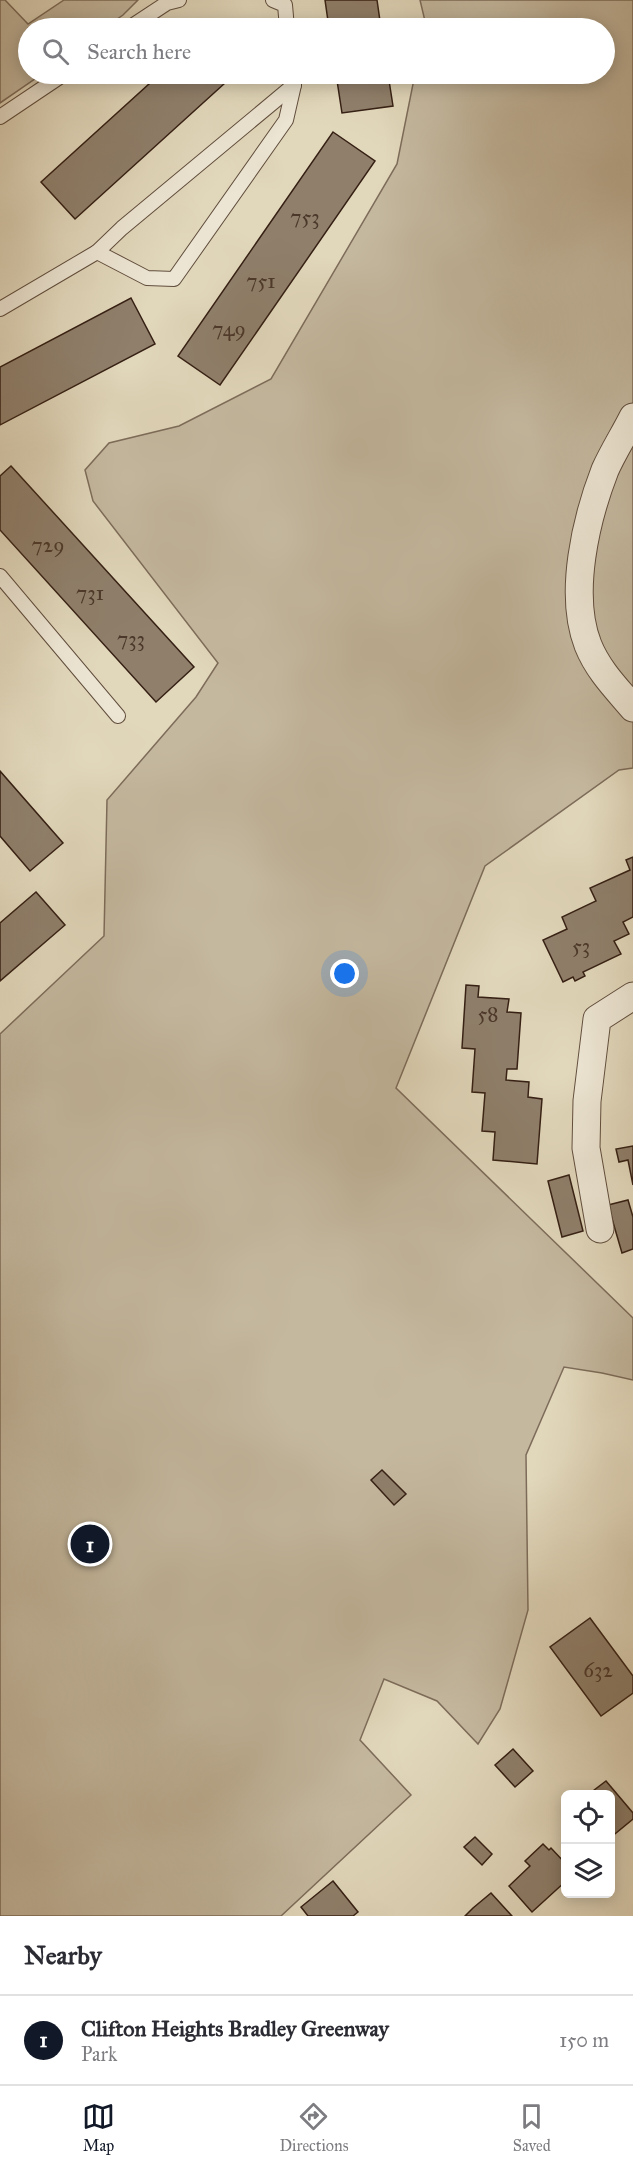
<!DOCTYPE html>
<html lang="en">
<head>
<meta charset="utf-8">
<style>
	:root { --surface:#fff; --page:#f7f7f7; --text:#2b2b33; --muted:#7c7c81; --line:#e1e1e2; --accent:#111827 }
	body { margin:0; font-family:"IM FELL Great Primer",serif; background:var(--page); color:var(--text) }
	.controls { position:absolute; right:18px; bottom:18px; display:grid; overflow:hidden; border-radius:9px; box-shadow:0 3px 15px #0003 }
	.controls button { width:54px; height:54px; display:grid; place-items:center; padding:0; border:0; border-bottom:2px solid var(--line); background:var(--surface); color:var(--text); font:30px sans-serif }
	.you { position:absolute; left:345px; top:974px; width:21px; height:21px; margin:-15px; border:4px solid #fff; border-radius:50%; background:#1a73e8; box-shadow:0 0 0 9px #1a73e833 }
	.badge { display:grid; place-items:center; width:39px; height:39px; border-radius:50%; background:var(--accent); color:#fff; font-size:20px; font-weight:700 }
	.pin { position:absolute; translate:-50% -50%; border:3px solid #fff; box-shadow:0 2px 6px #0006 }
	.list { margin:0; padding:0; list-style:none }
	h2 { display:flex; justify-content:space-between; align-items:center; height:78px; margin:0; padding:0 24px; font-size:26px }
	h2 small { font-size:20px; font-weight:400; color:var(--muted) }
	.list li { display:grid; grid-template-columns:39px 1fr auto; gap:18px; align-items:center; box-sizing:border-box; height:90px; padding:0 24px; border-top:2px solid var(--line) }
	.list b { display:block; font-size:22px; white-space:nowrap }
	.list p { margin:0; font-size:20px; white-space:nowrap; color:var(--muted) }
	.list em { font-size:20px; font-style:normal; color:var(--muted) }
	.icon { flex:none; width:33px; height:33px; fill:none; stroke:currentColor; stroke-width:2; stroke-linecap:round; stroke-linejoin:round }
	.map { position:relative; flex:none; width:633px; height:1916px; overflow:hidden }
	.search { position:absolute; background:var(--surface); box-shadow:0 3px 15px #0003; left:18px; right:18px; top:18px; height:66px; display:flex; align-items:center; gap:15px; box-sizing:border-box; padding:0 21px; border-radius:33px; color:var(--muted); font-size:22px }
	.sheet { height:168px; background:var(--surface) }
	nav { display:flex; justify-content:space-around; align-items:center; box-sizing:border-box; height:84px; border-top:2px solid var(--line); background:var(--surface); font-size:16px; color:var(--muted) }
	nav a { display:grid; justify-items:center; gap:3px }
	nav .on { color:var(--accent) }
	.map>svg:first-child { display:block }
	.green { fill:#c4b89f; stroke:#7d6c5a; stroke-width:1.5 }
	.building { fill:#8f7f6b; stroke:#362014; stroke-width:1.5 }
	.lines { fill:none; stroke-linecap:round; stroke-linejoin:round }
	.lane-casing { stroke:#614e3e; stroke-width:16 }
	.street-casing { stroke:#614e3e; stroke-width:29 }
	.lane { stroke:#ece5d3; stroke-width:14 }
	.street { stroke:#ece5d3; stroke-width:27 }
	.labels { text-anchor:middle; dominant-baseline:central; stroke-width:4.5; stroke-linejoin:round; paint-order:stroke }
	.number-label { font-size:21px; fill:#4c382a }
</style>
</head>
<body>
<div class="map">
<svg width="633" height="1916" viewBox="0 0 633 1916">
	<rect width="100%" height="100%" fill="#e1d7bb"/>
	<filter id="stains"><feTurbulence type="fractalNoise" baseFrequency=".00333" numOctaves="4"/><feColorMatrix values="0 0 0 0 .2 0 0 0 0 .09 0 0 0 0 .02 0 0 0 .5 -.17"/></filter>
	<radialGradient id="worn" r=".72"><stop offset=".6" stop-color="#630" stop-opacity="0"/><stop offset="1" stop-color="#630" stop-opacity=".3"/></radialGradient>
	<g class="green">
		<path d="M0,0H5L28,24L64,0H138L123,15L104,28H28V74H42L0,103Z"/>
		<path d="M420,0H633V768L619,770L485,866L396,1088L633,1318V1380L602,1373L564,1367L526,1455L528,1610L500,1709L478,1744L437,1701L384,1679L360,1740L411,1795L281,1916H0V1034L104,936L107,800L196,697L218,663L93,501L85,470L109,443L179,426L271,379L397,164L415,74H604V28H424L425,21Z"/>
	</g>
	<g class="building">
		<path d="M325,0H377L381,28H329Z"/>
		<path d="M160,74H217L225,83L75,219L41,182Z"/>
		<path d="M336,74H388L393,106L342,113Z"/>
		<path d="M333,132L375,161L220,385L178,356Z"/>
		<path d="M131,298L155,344L0,425V367Z"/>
		<path d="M11,466L194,667L156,702L0,530V476Z"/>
		<path d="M0,771L63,843L30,871L0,836Z"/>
		<path d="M633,857V917L623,922L629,934L614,941L621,954L583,972L585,976L575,981L573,977L563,982L543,940L567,929L562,917L596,901L590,888L630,870L626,860Z"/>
		<path d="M36,892L65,925L0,981V923Z"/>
		<path d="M466,985L479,986L478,997L509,999L507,1012L521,1013L517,1069H507L506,1080L529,1082L528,1097L542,1099L537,1164L493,1160L495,1132L482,1131L485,1093L472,1092L475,1049L462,1048Z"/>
		<path d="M633,1146V1185L628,1160L619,1162L616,1149Z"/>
		<path d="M569,1175L583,1231L562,1237L548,1181Z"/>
		<path d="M628,1200L633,1217V1249L622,1253L608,1205Z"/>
		<path d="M382,1470L406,1494L394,1505L371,1480Z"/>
		<path d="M590,1618L633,1676V1693L601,1716L550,1647Z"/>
		<path d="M513,1749L533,1771L515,1787L495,1765Z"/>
		<path d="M606,1781L633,1813V1819L610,1838V1794H589Z"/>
		<path d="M475,1837L492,1854L482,1865L464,1847Z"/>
		<path d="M543,1844L549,1850L551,1848L566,1864V1881L532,1912L509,1886L530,1866L525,1861Z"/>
		<path d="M333,1881L358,1912L353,1916H308L301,1907Z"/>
		<path d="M491,1893L512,1916H465L473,1908Z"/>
	</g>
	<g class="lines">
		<defs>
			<g id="lane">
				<path d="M273,0L285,5L287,28"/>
				<path d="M129,28L167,3L179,0"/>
				<path d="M0,117L64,74"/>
				<path d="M97,252L147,278L174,279L286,120L294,85L292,74"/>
				<path d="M0,309L97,252L122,228L294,85"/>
				<path d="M0,576L118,716"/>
			</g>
			<g id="street">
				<path d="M633,417C624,435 613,452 605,470C586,519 568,594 588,645C598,670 616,688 633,708"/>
				<path d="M600,1229L586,1148L587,1101L597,1019L633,996"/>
			</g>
		</defs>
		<use href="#lane" class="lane-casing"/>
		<use href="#street" class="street-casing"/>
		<use href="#lane" class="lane"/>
		<use href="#street" class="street"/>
	</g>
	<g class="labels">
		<g class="number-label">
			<text x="305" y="217">753</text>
			<text x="261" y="281">751</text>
			<text x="229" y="329">749</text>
			<text x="48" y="545">729</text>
			<text x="90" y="593">731</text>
			<text x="131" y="639">733</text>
			<text x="581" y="946">53</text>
			<text x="488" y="1014">58</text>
			<text x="598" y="1670">632</text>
		</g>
	</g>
	<rect width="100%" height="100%" filter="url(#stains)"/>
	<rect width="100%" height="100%" fill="url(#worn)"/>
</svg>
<div class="controls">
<button><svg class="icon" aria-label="locate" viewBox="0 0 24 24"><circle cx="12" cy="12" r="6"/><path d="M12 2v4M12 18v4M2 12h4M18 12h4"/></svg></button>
<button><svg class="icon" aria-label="layers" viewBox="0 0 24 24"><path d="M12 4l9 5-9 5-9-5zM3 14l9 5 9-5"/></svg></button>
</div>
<div class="you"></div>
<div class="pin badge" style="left:90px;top:1544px">1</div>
<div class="search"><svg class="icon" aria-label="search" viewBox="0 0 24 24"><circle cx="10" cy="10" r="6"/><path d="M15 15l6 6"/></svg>Search here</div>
</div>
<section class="sheet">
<h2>Nearby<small></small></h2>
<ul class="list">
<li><span class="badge">1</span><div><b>Clifton Heights Bradley Greenway</b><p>Park</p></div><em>150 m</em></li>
</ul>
</section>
<nav>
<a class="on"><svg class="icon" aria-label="map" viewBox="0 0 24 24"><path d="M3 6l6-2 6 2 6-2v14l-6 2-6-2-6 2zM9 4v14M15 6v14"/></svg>Map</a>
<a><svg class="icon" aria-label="directions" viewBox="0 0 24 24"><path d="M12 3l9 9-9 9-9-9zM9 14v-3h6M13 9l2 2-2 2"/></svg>Directions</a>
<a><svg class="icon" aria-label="saved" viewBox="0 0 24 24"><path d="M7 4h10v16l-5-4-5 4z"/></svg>Saved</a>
</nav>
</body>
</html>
